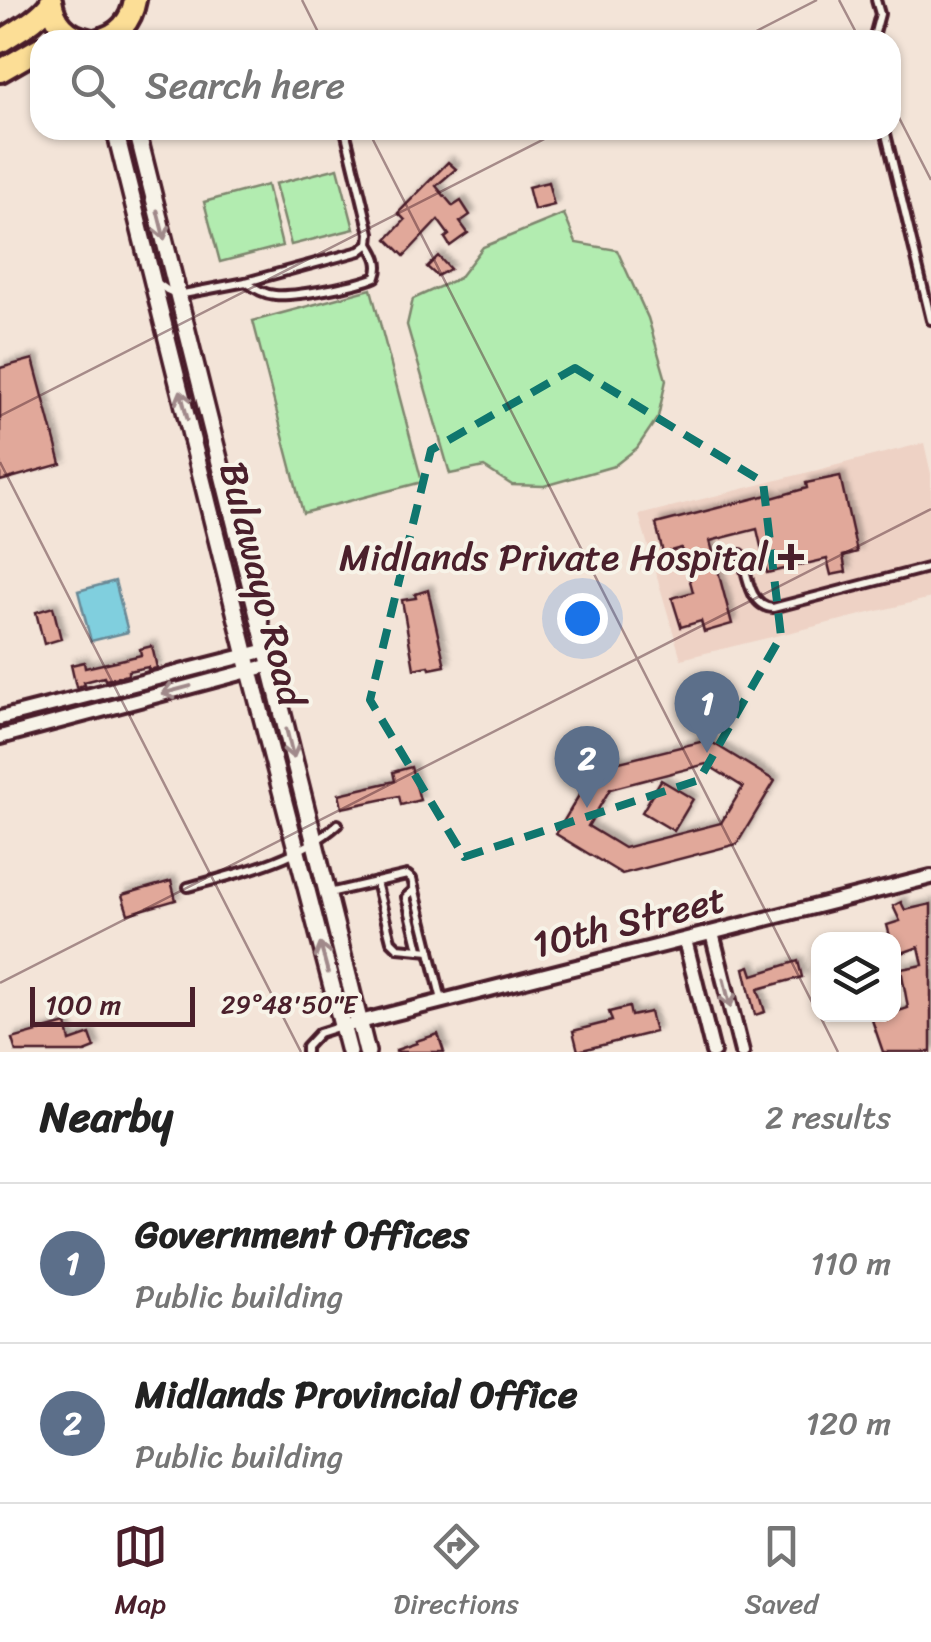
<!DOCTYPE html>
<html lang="en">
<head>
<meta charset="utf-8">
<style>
	:root { --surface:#fff; --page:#f6f6f6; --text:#222; --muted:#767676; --line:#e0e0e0; --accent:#4a1f2b }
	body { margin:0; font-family:Sriracha,sans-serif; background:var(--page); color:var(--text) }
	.controls { position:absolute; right:30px; bottom:30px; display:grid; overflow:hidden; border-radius:20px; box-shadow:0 2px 8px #0004 }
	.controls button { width:90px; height:90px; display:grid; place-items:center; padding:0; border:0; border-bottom:2px solid var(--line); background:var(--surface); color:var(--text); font:50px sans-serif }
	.scale { position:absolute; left:30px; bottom:25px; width:165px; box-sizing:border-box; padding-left:10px; border:5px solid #4a1f2b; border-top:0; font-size:28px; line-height:35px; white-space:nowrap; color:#4a1f2b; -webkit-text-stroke:8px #f7f3e8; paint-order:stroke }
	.you { position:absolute; left:582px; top:618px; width:35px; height:35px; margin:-25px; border:8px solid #fff; border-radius:50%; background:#1a73e8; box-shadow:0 0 0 15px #1a73e833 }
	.badge { display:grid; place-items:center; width:65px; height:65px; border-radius:50%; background:var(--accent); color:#fff; font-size:32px; font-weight:700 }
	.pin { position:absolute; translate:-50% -82px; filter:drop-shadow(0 2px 5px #0008) }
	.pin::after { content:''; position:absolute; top:52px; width:35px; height:30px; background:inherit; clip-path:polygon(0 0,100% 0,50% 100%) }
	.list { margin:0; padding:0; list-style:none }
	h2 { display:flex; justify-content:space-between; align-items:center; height:130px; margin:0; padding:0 40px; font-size:42px }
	h2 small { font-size:32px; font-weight:400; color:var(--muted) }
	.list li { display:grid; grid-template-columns:65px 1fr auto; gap:30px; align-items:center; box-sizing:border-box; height:160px; padding:0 40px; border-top:2px solid var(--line) }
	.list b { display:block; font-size:38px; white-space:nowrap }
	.list p { margin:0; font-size:32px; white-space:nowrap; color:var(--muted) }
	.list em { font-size:32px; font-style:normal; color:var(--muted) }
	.icon { flex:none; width:55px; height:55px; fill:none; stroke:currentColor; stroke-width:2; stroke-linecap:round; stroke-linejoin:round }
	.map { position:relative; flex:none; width:931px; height:1052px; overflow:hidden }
	.search { position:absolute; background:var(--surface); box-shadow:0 2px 8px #0004; left:30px; right:30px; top:30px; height:110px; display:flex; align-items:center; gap:25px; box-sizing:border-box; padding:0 35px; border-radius:30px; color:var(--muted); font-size:38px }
	.sheet { height:450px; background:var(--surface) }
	nav { display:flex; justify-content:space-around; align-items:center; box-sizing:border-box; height:140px; border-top:2px solid var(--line); background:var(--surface); font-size:28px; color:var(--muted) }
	nav a { display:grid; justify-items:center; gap:5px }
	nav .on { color:var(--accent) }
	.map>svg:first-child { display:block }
	.built { fill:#eed2c5 }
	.green { fill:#b2ecb0; stroke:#7e866e; stroke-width:2.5 }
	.water { fill:#80cfde; stroke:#6a8996; stroke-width:2.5 }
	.building { fill:#e1a89a; stroke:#4a1f2b; stroke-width:2.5; fill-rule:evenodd; filter:url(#shadow) }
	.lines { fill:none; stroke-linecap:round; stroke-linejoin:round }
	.service-casing { stroke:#4a1f2b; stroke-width:14 }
	.minor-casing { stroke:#4a1f2b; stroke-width:20 }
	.tertiary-casing { stroke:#4a1f2b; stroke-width:22 }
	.trunk-casing { stroke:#4a1f2b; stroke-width:28 }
	.service { stroke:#f7f3e8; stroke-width:6 }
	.minor { stroke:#f7f3e8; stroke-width:12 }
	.tertiary { stroke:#f7f3e8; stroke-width:15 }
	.trunk { stroke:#fcde96; stroke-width:20 }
	.oneway { stroke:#a0898a }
	.marked { fill:none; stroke:#0f766e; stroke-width:8; stroke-dasharray:20 12; stroke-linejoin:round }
	.ticks { fill:none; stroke:#4a1f2b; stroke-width:2.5; stroke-opacity:0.45 }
	.poi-dot { fill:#4a1f2b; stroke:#f7f3e8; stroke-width:4 }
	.labels { text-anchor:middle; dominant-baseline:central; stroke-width:8; stroke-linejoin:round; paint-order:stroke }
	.poi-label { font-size:38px; fill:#4a1f2b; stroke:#f7f3e8; text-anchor:end }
	.street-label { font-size:38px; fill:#4a1f2b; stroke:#f7f3e8 }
	.ticks-label { font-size:25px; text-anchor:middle; fill:#4a1f2b; stroke:#f7f3e8; stroke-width:8; stroke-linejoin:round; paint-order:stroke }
</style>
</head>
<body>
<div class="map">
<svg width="931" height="1052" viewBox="0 0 931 1052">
	<defs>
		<filter id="shadow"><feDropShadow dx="4.5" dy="-4.5" stdDeviation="2.5" flood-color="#0004"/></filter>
	</defs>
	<rect width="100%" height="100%" fill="#f3e4d8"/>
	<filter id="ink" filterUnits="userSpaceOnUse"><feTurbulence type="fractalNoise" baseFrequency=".01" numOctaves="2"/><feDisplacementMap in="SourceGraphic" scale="20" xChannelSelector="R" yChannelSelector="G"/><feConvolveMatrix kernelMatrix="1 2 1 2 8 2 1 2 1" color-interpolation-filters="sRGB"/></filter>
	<g filter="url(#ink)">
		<path class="built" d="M924,443L931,474V598L681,659L639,515Z"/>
		<g class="green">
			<path d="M338,168L354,229L291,245L275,184Z"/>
			<path d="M267,185L282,246L220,262L204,202Z"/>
			<path d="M564,214L576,243L617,250L648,318L666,380L658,417L637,448L614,466L544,486L512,485L484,467L450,474L407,325L413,299L459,278L483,247Z"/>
			<path d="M371,289L422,482L303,513L253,321Z"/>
		</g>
		<path class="water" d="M115,581L128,632L91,641L78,591Z"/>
		<g class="building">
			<path d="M448,162L456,169L436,186L453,206L461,201L470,215L460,222L468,233L450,246L445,238L449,235L438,220L404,256L387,239L405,220L398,213Z"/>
			<path d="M548,182L554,205L534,210L528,187Z"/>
			<path d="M438,256L450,269L437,276L427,267Z"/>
			<path d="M33,359L61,464L0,481V368Z"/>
			<path d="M840,476L857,552L843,556L846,572L831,575L827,559L767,573L757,529L710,541L732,624L704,632L701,621L681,627L672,598L693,592L681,548L663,553L656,524L771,494L772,498L807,488L806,483Z"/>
			<path d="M428,590L445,666L430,669L429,666L414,669L402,600L416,598L415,594Z"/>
			<path d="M53,607L61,639L44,644L36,612Z"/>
			<path d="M152,646L157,668L148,670V667L128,671V675L105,680L104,677L84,682L85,685L76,687L71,665L84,662L85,668L116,661L141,655L140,649Z"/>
			<path d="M708,740L775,781L737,844L622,874L556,834L595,768ZM706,764L743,787L721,823L624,848L588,826L610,789Z"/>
			<path d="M411,767L420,800L401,805L399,796L342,808L339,794L395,781L393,772Z"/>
			<path d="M661,780L693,799L674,831L642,812Z"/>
			<path d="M171,881L176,900L128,914L122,895Z"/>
			<path d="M901,902L905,910L931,904V1052H883L872,1020L908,1008L901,969L923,965L919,947L896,955L894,940H891L887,925L900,921L893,906Z"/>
			<path d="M798,961L802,977L758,989L765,1012L755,1015L744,968L750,966L753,975Z"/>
			<path d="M629,1007L631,1016L650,1012L655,1032L578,1051L573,1031L612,1021L609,1012Z"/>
			<path d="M66,1024L70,1041L90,1034L95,1048L85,1052H16L12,1039Z"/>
			<path d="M438,1034L444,1052H396V1050L417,1043L416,1041Z"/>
		</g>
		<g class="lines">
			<defs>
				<g id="service">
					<path d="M873,40L880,14L876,0"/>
					<path d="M885,130L931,320"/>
					<path d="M156,282L167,290L178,295L246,282L360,251L369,244"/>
					<path d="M246,282C255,288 263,294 275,295C295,297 358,285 376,277C381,264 376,255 369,244L370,233L345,130"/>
					<path d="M741,554C747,573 749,607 773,608L931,567"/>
					<path d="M376,882L391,941L398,948L430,951"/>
					<path d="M188,887C239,873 298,860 338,824"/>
					<path d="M414,890L406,897L419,949"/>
					<path d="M329,893L407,875L412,879L442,1000"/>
					<path d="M306,1052V1047L319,1033L341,1026"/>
				</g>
				<g id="minor">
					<path d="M0,718L267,650"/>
					<path d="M0,737L271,665"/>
					<path d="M712,933L742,1052"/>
					<path d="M685,940L713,1052"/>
					<path d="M352,1024L931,877"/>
				</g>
				<g id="tertiary">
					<path d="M115,130L246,656L349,1052"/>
					<path d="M137,130L367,1052"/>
				</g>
				<g id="trunk">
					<path d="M51,0C54,22 66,36 88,40"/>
					<path d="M98,40C119,35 131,22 135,0"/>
					<path d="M0,42C18,30 38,20 51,3"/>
					<path d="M0,71L40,48"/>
				</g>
			</defs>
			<use href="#service" class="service-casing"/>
			<use href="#minor" class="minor-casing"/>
			<use href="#tertiary" class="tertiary-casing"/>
			<use href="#trunk" class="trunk-casing"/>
			<use href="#service" class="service"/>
			<use href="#minor" class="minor"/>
			<use href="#tertiary" class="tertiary"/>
			<use href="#trunk" class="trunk"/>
		</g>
		<defs><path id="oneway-shaft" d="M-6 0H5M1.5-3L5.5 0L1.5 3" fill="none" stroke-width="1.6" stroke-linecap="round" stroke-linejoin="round" transform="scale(2.5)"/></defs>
		<g class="oneway">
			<use href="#oneway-shaft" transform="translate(161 225) rotate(76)"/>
			<use href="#oneway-shaft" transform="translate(184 405) rotate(-104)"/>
			<use href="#oneway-shaft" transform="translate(176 690) rotate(165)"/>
			<use href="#oneway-shaft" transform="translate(290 744) rotate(76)"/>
			<use href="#oneway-shaft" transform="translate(324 958) rotate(-105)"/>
			<use href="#oneway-shaft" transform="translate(727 993) rotate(76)"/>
		</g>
	</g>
	<path class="marked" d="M575,368L763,482L781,636L699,780L464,857L370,700L431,450Z"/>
	<path class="ticks" d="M302,0L322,40M839,0L860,40M739,40L817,0M891,102L931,180M368,130L818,1014M0,416L562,130M0,462L301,1052M0,983L931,509M819,1014L838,1052"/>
	<path class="poi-dot" d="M786 542h10v10h10v10h-10v10h-10v-10h-10v-10h10z"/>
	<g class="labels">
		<g class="poi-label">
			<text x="768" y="557">Midlands Private Hospital</text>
		</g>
		<g class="street-label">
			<text transform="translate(262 584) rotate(76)">Bulawayo Road</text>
			<text transform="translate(629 922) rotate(-14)">10th Street</text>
		</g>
	</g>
	<g class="ticks-label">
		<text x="289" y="1013">29°48'50"E</text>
	</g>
</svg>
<div class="controls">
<button><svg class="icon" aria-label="layers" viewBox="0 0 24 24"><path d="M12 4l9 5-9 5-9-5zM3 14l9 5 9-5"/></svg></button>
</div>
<div class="scale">100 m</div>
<div class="you"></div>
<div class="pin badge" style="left:707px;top:753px;background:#5c6f8a">1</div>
<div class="pin badge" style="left:587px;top:808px;background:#5c6f8a">2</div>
<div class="search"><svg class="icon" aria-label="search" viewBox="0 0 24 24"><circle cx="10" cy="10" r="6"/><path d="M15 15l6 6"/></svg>Search here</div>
</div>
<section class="sheet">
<h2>Nearby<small>2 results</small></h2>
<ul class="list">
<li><span class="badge" style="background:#5c6f8a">1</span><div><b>Government Offices</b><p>Public building</p></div><em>110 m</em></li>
<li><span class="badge" style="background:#5c6f8a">2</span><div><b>Midlands Provincial Office</b><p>Public building</p></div><em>120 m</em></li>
</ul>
</section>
<nav>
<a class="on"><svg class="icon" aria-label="map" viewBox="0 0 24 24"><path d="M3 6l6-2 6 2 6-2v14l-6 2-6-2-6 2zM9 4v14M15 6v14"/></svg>Map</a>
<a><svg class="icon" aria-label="directions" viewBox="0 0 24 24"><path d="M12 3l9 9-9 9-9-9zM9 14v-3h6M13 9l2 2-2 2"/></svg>Directions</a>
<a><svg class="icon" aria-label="saved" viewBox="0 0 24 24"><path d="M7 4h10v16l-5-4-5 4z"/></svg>Saved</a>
</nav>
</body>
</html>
